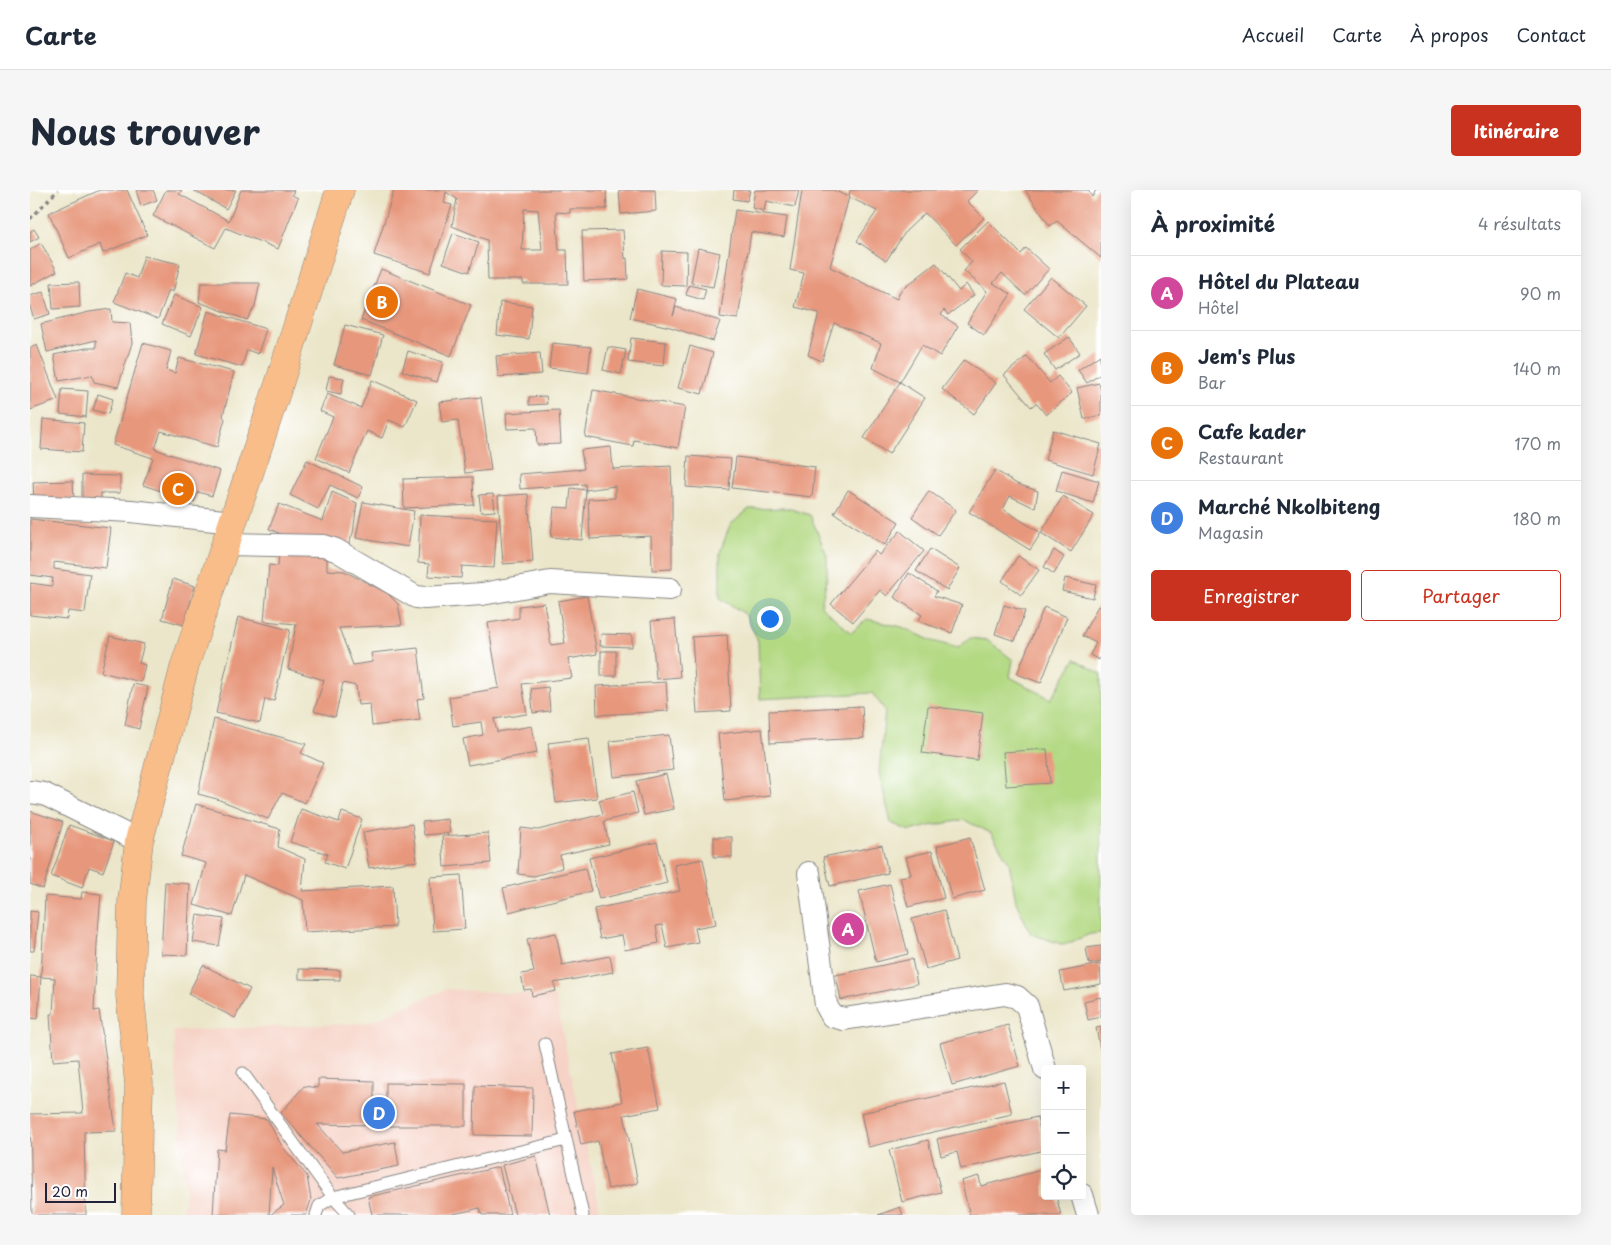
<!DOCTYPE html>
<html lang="fr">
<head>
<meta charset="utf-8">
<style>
	:root { --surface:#fff; --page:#f6f6f7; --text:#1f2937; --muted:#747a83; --line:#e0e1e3; --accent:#c8321e }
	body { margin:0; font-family:"Playpen Sans",sans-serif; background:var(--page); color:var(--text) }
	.controls { position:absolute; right:15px; bottom:15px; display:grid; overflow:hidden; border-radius:5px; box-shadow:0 5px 20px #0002 }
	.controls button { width:45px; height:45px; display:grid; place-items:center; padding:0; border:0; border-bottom:1px solid var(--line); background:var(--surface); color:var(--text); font:25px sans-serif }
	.scale { position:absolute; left:15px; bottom:12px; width:71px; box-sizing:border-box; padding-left:5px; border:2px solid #22223b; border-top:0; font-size:14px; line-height:18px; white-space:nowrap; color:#22223b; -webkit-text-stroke:4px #fff; paint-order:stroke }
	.you { position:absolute; left:739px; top:428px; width:18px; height:18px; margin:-12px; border:4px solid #fff; border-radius:50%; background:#1a73e8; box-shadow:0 0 0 8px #1a73e833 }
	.badge { display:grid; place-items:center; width:32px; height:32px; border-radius:50%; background:var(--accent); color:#fff; font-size:16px; font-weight:700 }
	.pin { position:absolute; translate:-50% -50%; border:2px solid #fff; box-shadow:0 1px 5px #0006 }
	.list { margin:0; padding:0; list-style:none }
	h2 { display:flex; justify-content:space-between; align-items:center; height:65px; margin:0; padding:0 20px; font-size:21px }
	h2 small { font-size:16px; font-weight:400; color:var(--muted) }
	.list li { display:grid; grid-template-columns:32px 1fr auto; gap:15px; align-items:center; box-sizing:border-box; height:75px; padding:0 20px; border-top:1px solid var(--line) }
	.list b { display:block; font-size:19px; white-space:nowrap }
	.list p { margin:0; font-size:16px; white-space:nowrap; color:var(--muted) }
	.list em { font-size:16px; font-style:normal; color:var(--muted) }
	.actions { display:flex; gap:10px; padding:15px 20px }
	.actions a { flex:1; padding:11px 0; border:1px solid var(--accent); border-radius:5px; text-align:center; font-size:18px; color:var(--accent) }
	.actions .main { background:var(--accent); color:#fff }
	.icon { flex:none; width:28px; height:28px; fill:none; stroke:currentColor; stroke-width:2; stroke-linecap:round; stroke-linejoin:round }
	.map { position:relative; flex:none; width:1071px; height:1025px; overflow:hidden; border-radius:5px }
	header { display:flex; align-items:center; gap:30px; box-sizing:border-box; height:70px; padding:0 25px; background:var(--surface); border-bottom:1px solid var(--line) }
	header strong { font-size:24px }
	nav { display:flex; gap:28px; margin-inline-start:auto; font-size:18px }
	.intro { display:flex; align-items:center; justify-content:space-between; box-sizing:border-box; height:120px; padding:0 30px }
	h1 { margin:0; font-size:35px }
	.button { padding:12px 22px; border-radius:5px; background:var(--accent); color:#fff; font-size:18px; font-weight:700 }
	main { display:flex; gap:30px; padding:0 30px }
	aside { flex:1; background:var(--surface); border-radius:5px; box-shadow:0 5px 20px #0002 }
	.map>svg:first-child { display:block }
	.built { fill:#f6d1c5 }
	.green { fill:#b3d983; stroke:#6a7e5f }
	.building { fill:#e7977c; fill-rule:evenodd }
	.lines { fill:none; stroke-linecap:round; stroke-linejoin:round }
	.lane-casing { stroke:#868482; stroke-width:13 }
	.street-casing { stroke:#868482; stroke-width:24 }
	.primary-casing { stroke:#868482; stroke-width:29 }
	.path { stroke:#868482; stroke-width:3; stroke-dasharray:4 4; stroke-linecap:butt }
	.lane { stroke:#fff; stroke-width:11 }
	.street { stroke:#fff; stroke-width:22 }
	.primary { stroke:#f8bd89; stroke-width:28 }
</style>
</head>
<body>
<header>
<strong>Carte</strong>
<nav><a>Accueil</a><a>Carte</a><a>À propos</a><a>Contact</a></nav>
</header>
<div class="intro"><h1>Nous trouver</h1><a class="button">Itinéraire</a></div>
<main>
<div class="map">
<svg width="1071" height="1025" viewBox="0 0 1071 1025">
	<rect width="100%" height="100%" fill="#fff"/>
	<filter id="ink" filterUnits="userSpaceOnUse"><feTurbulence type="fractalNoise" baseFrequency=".02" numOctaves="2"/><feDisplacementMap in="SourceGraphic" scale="10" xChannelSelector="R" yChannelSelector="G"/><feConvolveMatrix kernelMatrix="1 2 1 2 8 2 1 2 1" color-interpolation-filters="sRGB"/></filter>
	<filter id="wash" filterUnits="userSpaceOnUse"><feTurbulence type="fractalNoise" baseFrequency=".0096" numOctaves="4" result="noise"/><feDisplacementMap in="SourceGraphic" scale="20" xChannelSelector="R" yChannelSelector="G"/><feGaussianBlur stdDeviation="1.12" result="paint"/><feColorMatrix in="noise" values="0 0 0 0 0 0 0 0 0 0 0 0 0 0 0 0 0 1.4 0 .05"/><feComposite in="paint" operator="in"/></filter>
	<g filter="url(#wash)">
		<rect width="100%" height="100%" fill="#ebe6c9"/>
		<path class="built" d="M417,799L525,806L571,1025H152L155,1004L143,841L337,833Z"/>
		<path class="green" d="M758,318L780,325L797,365V388L791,416L821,443L837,429L872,437L902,451L928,458L940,448L957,450L983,470L980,487L1021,509L1045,469L1071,484V743L1060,744L1034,755L1001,744L986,712L979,672L961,643L934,630L899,636L880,641L861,633L849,583L855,520L842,503L730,509L728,451L715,424L690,408V362L700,335L719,319Z"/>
		<g id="blocks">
			<g class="building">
				<path d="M70,0H97L117,45L73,63L70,54L39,68L19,23Z"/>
				<path d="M106,0H123L127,10L111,16Z"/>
				<path d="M136,0H152L149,4L199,31L211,0H264L262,5L268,8L248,59L196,38L185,58L123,26Z"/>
				<path d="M163,0H206L196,19Z"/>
				<path d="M364,0H576L577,19H540V23L526,22L529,60H537L538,94H493V90H458L457,50L422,36L427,9L416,2L414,13L422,15L400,83L344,65ZM494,19L508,20L512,60H492Z"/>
				<path d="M589,0H625L626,21L591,24Z"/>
				<path d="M704,0H720L717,11L703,9Z"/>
				<path d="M725,0H769L765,17L736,11L734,21L722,18Z"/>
				<path d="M772,0H803L819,7L800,77L867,109L870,101L906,73L929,101L936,94L944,105L918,125L914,120L911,125L928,136L910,166L892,155L870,192L843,178L851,153L804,133L792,171L778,165L789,123L765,117L774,83L760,80Z"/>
				<path d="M820,0H948L937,11L954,28L926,55L895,23L876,41L856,71L827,51L847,21L819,7Z"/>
				<path d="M995,0H1058L1062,7L1066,0H1071V68L1027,31L1020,36Z"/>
				<path d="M705,20L757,27L754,47L721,42L708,129L690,127Z"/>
				<path d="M958,31L991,64L996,58L1019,79L995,105L972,83L963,93L981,104L954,145L937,133L957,101L934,81L942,72L930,59Z"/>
				<path d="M4,39L9,47L0,52V42Z"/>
				<path d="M593,40L595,69L597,68L598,89L554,91L552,41Z"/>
				<path d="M423,43L449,52L439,82L413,73Z"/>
				<path d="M11,53L27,81L0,96V60Z"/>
				<path d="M668,58L690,63L683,97L661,93Z"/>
				<path d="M632,61L657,62L656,96L631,95Z"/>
				<path d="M114,66L150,74L143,102L139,100L128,129L84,112L95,83L107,88Z"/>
				<path d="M351,79L441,115L421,166L331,130Z"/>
				<path d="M1021,87L1056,116L1029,148L994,119Z"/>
				<path d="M49,92L50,117L23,119L21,93Z"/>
				<path d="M171,93H230L225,116L217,130L169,112Z"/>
				<path d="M659,95L676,99L673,110L656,105Z"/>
				<path d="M607,99L647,109L643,126L646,117L690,131L683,151L640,137L600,128Z"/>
				<path d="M13,102L20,124L4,129L0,117V106Z"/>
				<path d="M144,105L173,117L161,146L132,134Z"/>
				<path d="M470,112L502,116L499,149L467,145Z"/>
				<path d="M81,119L82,132L100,133L102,153L88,197L64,192L62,185L29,191L24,165L56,158H66V150L17,162L11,134L59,122Z"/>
				<path d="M178,121L236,139L228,164L217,160L212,177L166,164Z"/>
				<path d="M315,135L353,145L342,185L304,175Z"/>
				<path d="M1039,147L1050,163L1025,180L1014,164Z"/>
				<path d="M601,148L636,152L634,176L598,172Z"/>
				<path d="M113,153L141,161L136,180L145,183L149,168L204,182L193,226L195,229L187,257L131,241L125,259L190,281L182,306L168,302L164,312L113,295L123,268L83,255Z"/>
				<path d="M522,153L561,157L558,183L519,178Z"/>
				<path d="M7,155L28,210L0,220V158Z"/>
				<path d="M660,156L683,163L672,204L648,198Z"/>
				<path d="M578,157L596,160L591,184L573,180Z"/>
				<path d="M378,161L413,172L407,192L372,181Z"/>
				<path d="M510,163L512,184L468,187L466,166Z"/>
				<path d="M1070,165L1071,184L1057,193L1048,180Z"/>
				<path d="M997,166L1020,193L1028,186L1042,203L1016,225L1006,213L1001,217L974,185Z"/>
				<path d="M934,170L966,193L944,224L912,199Z"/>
				<path d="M299,186L314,188L311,204L296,201Z"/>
				<path d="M342,190L387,210L375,237L359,230L352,248L337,241L319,283L286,268L303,227L290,221L297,204L331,218Z"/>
				<path d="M870,192L895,208L859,264L834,248Z"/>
				<path d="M1069,193L1071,201V225L1054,229L1047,198Z"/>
				<path d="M32,199L58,201L56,227L30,224Z"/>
				<path d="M563,200L655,217L648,258L604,250L603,256L555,247Z"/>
				<path d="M68,204L83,209L78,224L63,220Z"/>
				<path d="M516,206L517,214L499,215V207Z"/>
				<path d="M451,207L461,280L435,283L428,230L412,232L409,212Z"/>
				<path d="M529,220L531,254L507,255L506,238L477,239L476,223Z"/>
				<path d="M13,229L54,233L52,262L11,259Z"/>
				<path d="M1023,240L1071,254L1063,284L1015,270Z"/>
				<path d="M581,257L583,279L641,276L642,306V379L622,380L621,346L560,349L558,309L585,308V296L556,300L555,294L490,299L489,284L554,279L551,260Z"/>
				<path d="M658,266L701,269L699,300L656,297Z"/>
				<path d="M706,267L785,277L782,307L702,298Z"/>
				<path d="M277,270L333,297L328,308L300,295L288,319L260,305Z"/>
				<path d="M965,280L987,294L1008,301L1005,318L980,306L973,319L1011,343L1000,360L939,322Z"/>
				<path d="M1032,280L1069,291L1063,313L1026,301Z"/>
				<path d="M52,285L90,286V303H71V313H52Z"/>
				<path d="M443,287L444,315L374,318L373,289Z"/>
				<path d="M43,291L44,310L4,312L3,292Z"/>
				<path d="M541,298L556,300L552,350L521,347L524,317L539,318Z"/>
				<path d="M818,300L869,332L855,355L804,323Z"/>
				<path d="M899,301L926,320L908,345L882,327Z"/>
				<path d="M302,302L327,313L323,343L316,361L276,354L239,339L249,314L293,331Z"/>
				<path d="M463,304L465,321L451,322L449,305Z"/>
				<path d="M498,304L503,372L473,374L468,306Z"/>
				<path d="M1033,306L1064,325L1041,362L1011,343Z"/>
				<path d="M333,312L384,321L378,357L326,348Z"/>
				<path d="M390,325L467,329L464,378L432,376L431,388L398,386L399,374L388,373Z"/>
				<path d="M0,329L81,338L76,378L24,372V379L60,384L55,423L38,421L37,429L0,425V393L22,396L23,388L0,385Z"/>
				<path d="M870,341L894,361L857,406L850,400L823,432L801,414L845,361L849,365Z"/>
				<path d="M900,359L930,378L917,400L886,381Z"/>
				<path d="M1024,360L1034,367L1024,384L1014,377Z"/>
				<path d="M249,362L297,366V380L314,381L357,403L368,414L372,435L309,438L323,475L343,472L341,463L388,458L394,508L387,509L390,530L342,536L340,514L328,515L326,496L313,493L305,527L284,521L294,490L258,479L266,434L234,431L239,375L248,376Z"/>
				<path d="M988,366L1009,380L991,405L972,391Z"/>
				<path d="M879,383L907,401L904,406L932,415L922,443L888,431L892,425L864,407Z"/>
				<path d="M1035,388L1066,395L1063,408L1032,401Z"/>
				<path d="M143,389L165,396L154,435L132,429Z"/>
				<path d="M557,406L567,464L538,469L542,488L492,494L497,524L464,529L467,542L502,536L507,563L438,575L433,549L453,545L451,532L423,536L419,507L469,498L458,433L489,428V416L514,413L521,455L535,453L528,411Z"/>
				<path d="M974,415L995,421L985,451L965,444Z"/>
				<path d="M1068,416L1071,417V466L1069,470L1060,465L1066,453L1052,446Z"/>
				<path d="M1014,417L1037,427L1011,493L987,484Z"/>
				<path d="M208,427L260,440L244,511L235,509L230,533L186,523Z"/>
				<path d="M645,429L650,487L626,489L621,431Z"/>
				<path d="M571,444L602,445V457L570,456Z"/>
				<path d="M697,445L701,521L667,523L662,447Z"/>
				<path d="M80,446L114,454L109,473L115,475L111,492L71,482Z"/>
				<rect x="571" y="461" width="15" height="25"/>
				<path d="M636,492L638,521L567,525L566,496Z"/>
				<path d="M103,494L118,497L109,539L95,535Z"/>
				<path d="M518,497L520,521L503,523L501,499Z"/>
				<path d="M832,516L834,548L740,553L739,521Z"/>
				<path d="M898,516L953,523L947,570L892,563Z"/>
				<path d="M184,529L276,554L271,563L293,573L275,613L252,603L238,629L187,609L168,604Z"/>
				<path d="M732,539L740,606L695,611L688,544Z"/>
				<path d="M639,545L643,580L584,587L580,551Z"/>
				<path d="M559,548L567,608L526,613L518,553Z"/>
				<path d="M1017,559L1020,593L976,596L973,562Z"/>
				<path d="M636,584L644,619L614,625L606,591Z"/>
				<path d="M603,602L608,623L574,631L579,654L530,665L532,678L504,686L488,684L491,638L508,640L573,624L569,610Z"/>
				<path d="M166,614L250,639L248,657L275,669L272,701L363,696L365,737L275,742L273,710L214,685L202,726L164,715L176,673L151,666Z"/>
				<path d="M271,619L309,632L312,622L332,629L315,679L295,672L298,664L260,652Z"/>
				<path d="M0,621L33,632L13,699L0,694Z"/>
				<path d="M418,629L420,643L394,645L392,632Z"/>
				<path d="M382,634L387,671L339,678L333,642Z"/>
				<path d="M39,635L84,651L73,682L59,677L52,698L21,686Z"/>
				<path d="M458,643L461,673L414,677L412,646Z"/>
				<rect x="684" y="647" width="18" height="20"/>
				<path d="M940,647L955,700L922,709L907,656Z"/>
				<path d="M627,652L637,693L569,709L559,668Z"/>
				<path d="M852,655L858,683L800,696L793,667Z"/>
				<path d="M902,661L914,708L878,717L870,687L881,685L876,667Z"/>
				<path d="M673,669L686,734L665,738L668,752L637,758L632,735L626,736L629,753L595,760L592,745L570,749L564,719L650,701L644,675Z"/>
				<path d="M555,678L561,701L479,722L473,698Z"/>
				<path d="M431,685L435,739L403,741L400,687Z"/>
				<path d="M135,692L160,694L157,765L131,764Z"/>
				<path d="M860,694L878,764L846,772L829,701Z"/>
				<path d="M52,702L71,704L67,754L64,821L69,820L86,941L54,942L56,1025H2L0,924L53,923L48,869L23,871L20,824H23L25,788L11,787L8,829L0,828V786L11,787L15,706L51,709Z"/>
				<path d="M914,720L927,770L896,779L882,729Z"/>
				<path d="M0,721L8,722L4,761H0Z"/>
				<path d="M167,725L194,729L189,756L163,752Z"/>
				<path d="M526,743L532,775L580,766L583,782L524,793L526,801L502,806L501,799L494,800L491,784L504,782L497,749Z"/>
				<path d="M1071,756V772L1059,774L1056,758Z"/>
				<path d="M882,769L887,794L811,810L806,785Z"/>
				<path d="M1070,774L1071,794L1034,801L1030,782Z"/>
				<path d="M173,775L220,799L205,828L158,804Z"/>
				<path d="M269,779L310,780V790L269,789Z"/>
				<path d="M1071,807V827L1058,830L1054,811Z"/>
				<path d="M978,835L990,876L922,895L910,853Z"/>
				<path d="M1071,837V857L1070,858L1066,838Z"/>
				<path d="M618,858L630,918L594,925L608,993L578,999L568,951L551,955L544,921L592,912L582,864Z"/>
				<path d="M288,889L344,891V935L287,934L312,962L365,952L369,976L308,988L251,923L274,896L288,898Z"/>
				<path d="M974,891L982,924L838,957L831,923Z"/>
				<path d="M356,893L436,894V936H356Z"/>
				<path d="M445,896L503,898L502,946L444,945Z"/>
				<path d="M200,925L237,929L252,956L277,986L281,1010L276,1025H240L254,1015L242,978L239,1025H183L187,959L195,960Z"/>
				<path d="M1007,927L1015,960L931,979L927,962L911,966L907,949Z"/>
				<path d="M898,950L911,1002L872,1012L859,960Z"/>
				<path d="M506,966L520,1025H485L472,975Z"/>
				<path d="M469,977L480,1025H452L450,1018L419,1025H342L338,1007Z"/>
				<path d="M1015,979V1006H1026L1031,1025H940L931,991L949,986L951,996Z"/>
				<path d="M870,1017L873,1025H848Z"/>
			</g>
		</g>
	</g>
	<g filter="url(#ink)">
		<use href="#blocks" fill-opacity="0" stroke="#868482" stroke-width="1"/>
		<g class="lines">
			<defs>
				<g id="lane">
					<path d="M515,854L553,1025"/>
					<path d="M213,883L303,1007L319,1025"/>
					<path d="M286,1025L289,1016L303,1007L536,950"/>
				</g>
				<g id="street">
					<path d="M0,316L101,321L203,332"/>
					<path d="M196,354L294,356L306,360L386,407L395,408L452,404L520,392L640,399"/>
					<path d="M0,602L14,604L109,651"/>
					<path d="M779,683L796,815L802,826L814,829L975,804L987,807L997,816L1015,879"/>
					<path d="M1052,1005L1058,1025"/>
				</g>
				<path id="primary" d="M106,1025L109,894L100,805L102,711L109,651L155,475L249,194L310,0"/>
			</defs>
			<use href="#lane" class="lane-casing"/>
			<use href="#street" class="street-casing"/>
			<use href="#primary" class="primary-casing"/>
			<path class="path" d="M0,29L28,0"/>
			<use href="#lane" class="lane"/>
			<use href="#street" class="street"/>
			<use href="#primary" class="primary"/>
		</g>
	</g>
</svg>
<div class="controls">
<button>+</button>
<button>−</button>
<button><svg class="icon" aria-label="locate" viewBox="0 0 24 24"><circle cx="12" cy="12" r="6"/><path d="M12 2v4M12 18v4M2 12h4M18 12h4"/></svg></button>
</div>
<div class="scale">20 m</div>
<div class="you"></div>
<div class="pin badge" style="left:818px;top:739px;background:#d1479c">A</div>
<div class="pin badge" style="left:352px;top:112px;background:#e8710a">B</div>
<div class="pin badge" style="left:148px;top:299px;background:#e8710a">C</div>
<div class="pin badge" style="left:349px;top:923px;background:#3f7fe0">D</div>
</div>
<aside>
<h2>À proximité<small>4 résultats</small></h2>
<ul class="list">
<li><span class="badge" style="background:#d1479c">A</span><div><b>Hôtel du Plateau</b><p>Hôtel</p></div><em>90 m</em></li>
<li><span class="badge" style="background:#e8710a">B</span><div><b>Jem's Plus</b><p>Bar</p></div><em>140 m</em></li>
<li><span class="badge" style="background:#e8710a">C</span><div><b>Cafe kader</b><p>Restaurant</p></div><em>170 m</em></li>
<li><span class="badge" style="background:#3f7fe0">D</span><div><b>Marché Nkolbiteng</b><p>Magasin</p></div><em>180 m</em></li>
</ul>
<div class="actions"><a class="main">Enregistrer</a><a>Partager</a></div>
</aside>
</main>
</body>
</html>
